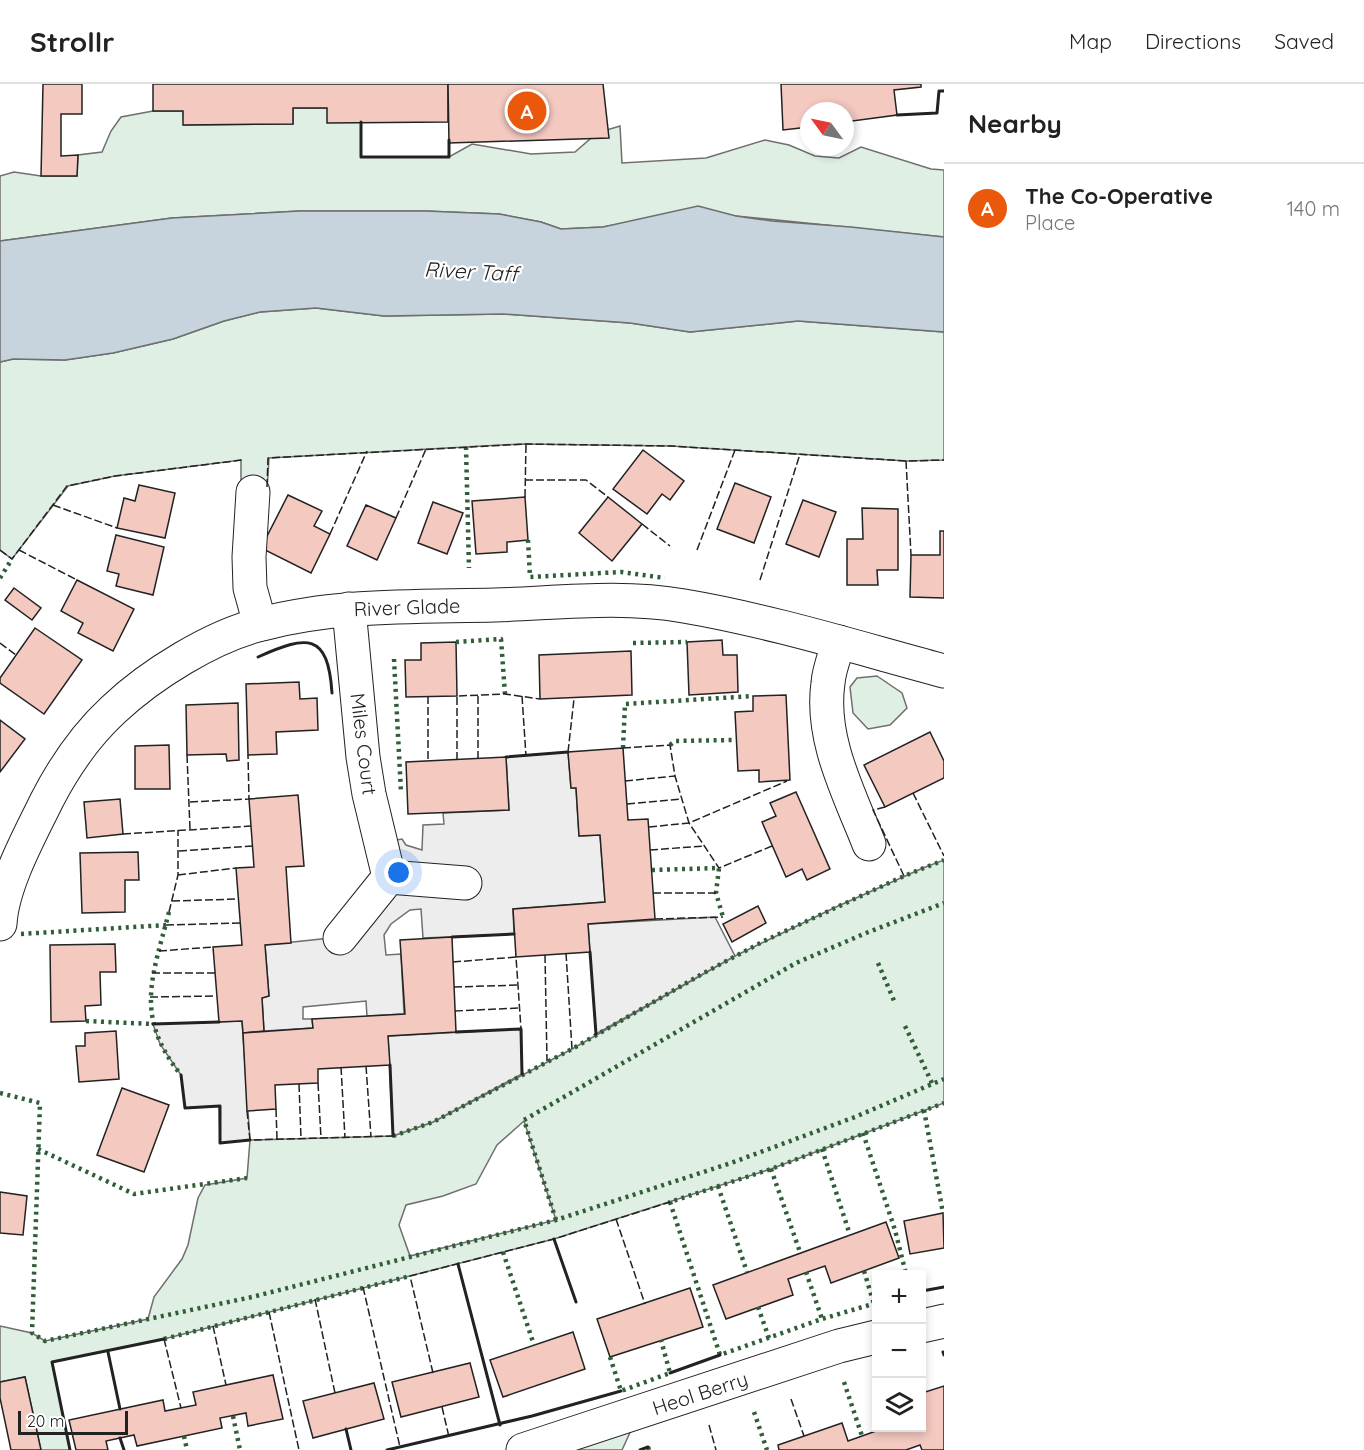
<!DOCTYPE html>
<html lang="en">
<head>
<meta charset="utf-8">
<style>
	:root { --surface:#fff; --page:#f2f2f2; --text:#222; --muted:#767676; --line:#e0e0e0; --accent:#ea580c }
	body { margin:0; font-family:Quicksand,sans-serif; background:var(--page); color:var(--text) }
	.controls { position:absolute; right:18px; bottom:18px; display:grid; overflow:hidden; border-radius:0px; box-shadow:0 3px 9px #0003 }
	.controls button { width:54px; height:54px; display:grid; place-items:center; padding:0; border:0; border-bottom:2px solid var(--line); background:var(--surface); color:var(--text); font:30px sans-serif }
	.compass { position:absolute; left:800px; top:18px; width:54px; height:54px; border-radius:50%; background:var(--surface); box-shadow:0 3px 9px #0003; rotate:303deg }
	.scale { position:absolute; left:18px; bottom:15px; width:110px; box-sizing:border-box; padding-left:6px; border:3px solid #222; border-top:0; font-size:16px; line-height:21px; white-space:nowrap; color:#222; -webkit-text-stroke:4px #fff; paint-order:stroke }
	.you { position:absolute; left:399px; top:789px; width:21px; height:21px; margin:-15px; border:4px solid #fff; border-radius:50%; background:#1a73e8; box-shadow:0 0 0 9px #1a73e833 }
	.badge { display:grid; place-items:center; width:39px; height:39px; border-radius:50%; background:var(--accent); color:#fff; font-size:20px; font-weight:700 }
	.pin { position:absolute; translate:-50% -50%; border:3px solid #fff; box-shadow:0 2px 6px #0006 }
	.list { margin:0; padding:0; list-style:none }
	h2 { display:flex; justify-content:space-between; align-items:center; height:78px; margin:0; padding:0 24px; font-size:26px }
	h2 small { font-size:20px; font-weight:400; color:var(--muted) }
	.list li { display:grid; grid-template-columns:39px 1fr auto; gap:18px; align-items:center; box-sizing:border-box; height:90px; padding:0 24px; border-top:2px solid var(--line) }
	.list b { display:block; font-size:22px; white-space:nowrap }
	.list p { margin:0; font-size:20px; white-space:nowrap; color:var(--muted) }
	.list em { font-size:20px; font-style:normal; color:var(--muted) }
	.icon { flex:none; width:33px; height:33px; fill:none; stroke:currentColor; stroke-width:2; stroke-linecap:round; stroke-linejoin:round }
	.map { position:relative; flex:none; width:944px; height:1366px; overflow:hidden }
	header { display:flex; align-items:center; gap:36px; box-sizing:border-box; height:84px; padding:0 30px; background:var(--surface); border-bottom:2px solid var(--line) }
	header strong { font-size:28px }
	nav { display:flex; gap:33px; margin-inline-start:auto; font-size:21px }
	main { display:flex }
	aside { flex:1; background:var(--surface) }
	.map>svg:first-child { display:block }
	.green { fill:#e0efe3; stroke:#6f6f6f; stroke-width:1.5; fill-rule:evenodd }
	.parking { fill:#ededed; stroke:#6f6f6f; stroke-width:1.5 }
	.water { fill:#c7d3dd; stroke:#6f6f6f; stroke-width:1.5 }
	.building { fill:#f3c9c0; stroke:#222; stroke-width:1.5 }
	.lines { fill:none; stroke-linecap:round; stroke-linejoin:round }
	.minor-casing { stroke:#222; stroke-width:35 }
	.minor { stroke:#fff; stroke-width:33 }
	.hedge { stroke:#2f5e38; stroke-width:4.5; stroke-dasharray:3 4.5; stroke-linecap:butt }
	.fence { stroke:#222; stroke-width:1.5; stroke-dasharray:8 3; stroke-linecap:butt }
	.wall { stroke:#222; stroke-width:3 }
	.labels { text-anchor:middle; dominant-baseline:central; stroke-width:4.5; stroke-linejoin:round; paint-order:stroke }
	.street-label { font-size:20px; fill:#222; stroke:#fff }
	.water-label { font-size:21px; font-style:italic; fill:#222; stroke:#fff }
</style>
</head>
<body>
<header>
<strong>Strollr</strong>
<nav><a>Map</a><a>Directions</a><a>Saved</a></nav>
</header>
<main>
<div class="map">
<svg width="944" height="1366" viewBox="0 0 944 1366">
	<rect width="100%" height="100%" fill="#fff"/>
	<g class="green">
		<path d="M293,24H327L361,38V73H449L472,60L531,70L575,68L597,49L620,42L622,79L706,74L765,56L789,61L815,72L839,74L861,63L931,85L944,86V153L736,132L646,135L603,143L561,145L541,138L499,130L425,127H300L172,134L0,157V92L14,88L41,92H77L78,71L102,68L111,47L121,33L153,27H183L184,41L293,40Z"/>
		<path d="M316,224L384,232L503,230L630,239L690,248L798,237L944,248V376L906,377L671,362L521,360L269,374L267,407L241,405V376L115,392L68,402L12,475L0,466V278L13,275L65,276L113,269L173,255L224,237L260,228Z"/>
		<path d="M877,592L902,609L907,624L890,641L868,645L853,629L850,603L857,594Z"/>
		<path d="M944,776V1019L771,1085L554,1155L164,1255L52,1278L70,1366H41L25,1293L0,1298V1242L32,1249L45,1257L148,1235L154,1213L182,1175L188,1161L198,1114L205,1101L247,1094L250,1056L393,1052L433,1038L572,965L735,872L836,823L923,784ZM524,1037L556,1136L410,1172L399,1141L406,1121L443,1112L476,1100L497,1061Z"/>
		<path d="M639,1329L622,1366H523Z"/>
	</g>
	<g class="parking">
		<path d="M568,668L571,704H576L579,752L600,751L605,818L513,825L514,850L423,854L421,825L410,826L391,840L384,851L386,871L401,870L404,930L367,932L366,917L303,923V935H312L313,944L264,947L262,914L269,912L265,861L340,853L389,793L381,759L402,755L406,761L422,766L423,741L444,740L443,729L509,726L506,673Z"/>
		<path d="M715,833L735,872L596,950L588,840Z"/>
		<path d="M242,937L250,1056L220,1059L219,1022L185,1024L181,991L160,960L153,940Z"/>
		<path d="M521,945L522,990L433,1038L393,1052L388,952Z"/>
	</g>
	<path class="water" d="M698,122L736,132L772,137L851,143L944,153V248L798,237L690,248L630,239L503,230L384,232L316,224L260,228L224,237L173,255L113,269L65,276L13,275L0,278V157L172,134L300,127H425L499,130L541,138L561,145L603,143Z"/>
	<g class="building">
		<path d="M43,0H82V30H61V72L78,71L77,92H41Z"/>
		<path d="M153,0H448V38L327,39V24H293V40L183,41V27H153Z"/>
		<path d="M448,0H603L609,54L449,59Z"/>
		<path d="M781,0H921V3L894,6L897,31L845,38V27H809V43L783,46Z"/>
		<path d="M643,366L684,397L670,416L662,410L647,430L613,405Z"/>
		<path d="M735,399L771,413L754,459L717,445Z"/>
		<path d="M139,401L175,409L165,454L117,444L124,414L135,417Z"/>
		<path d="M288,411L322,427L314,442L330,450L311,489L261,464Z"/>
		<path d="M525,413L528,456L507,458V468L476,470L472,417Z"/>
		<path d="M608,413L642,440L612,477L579,449Z"/>
		<path d="M803,416L836,428L819,473L786,460Z"/>
		<path d="M433,418L463,429L447,470L418,459Z"/>
		<path d="M366,421L396,434L377,476L347,462Z"/>
		<path d="M862,424L898,425V486H877L878,501H847V455H863Z"/>
		<path d="M940,447H944V514L910,513L911,471H940Z"/>
		<path d="M116,451L164,463L153,511L116,502L119,490L107,487Z"/>
		<path d="M77,496L134,525L113,567L78,549L83,539L61,527Z"/>
		<path d="M14,504L41,524L32,536L5,516Z"/>
		<path d="M35,544L82,576L44,630L0,599V594Z"/>
		<path d="M722,556L723,571H737L738,608L689,611L687,558Z"/>
		<path d="M456,558L457,612L406,613L405,576H421V559Z"/>
		<path d="M631,567L632,611L540,615L539,571Z"/>
		<path d="M299,598L300,615L317,614L318,646L276,648L277,670L248,671L246,600Z"/>
		<path d="M786,611L790,696L759,698V686L738,687L735,628L753,627V612Z"/>
		<path d="M238,619L239,676L227,677L226,670L187,671L186,621Z"/>
		<path d="M0,636L25,655L0,688Z"/>
		<path d="M930,648L944,677V694L885,723L864,681Z"/>
		<path d="M169,661L170,705H135V662Z"/>
		<path d="M623,664L628,736L648,735L655,835L588,840L590,868L516,873L513,825L605,818L600,751L579,752L576,704H571L568,668Z"/>
		<path d="M506,673L509,726L408,730L406,678Z"/>
		<path d="M796,708L830,785L807,796L802,785L786,793L762,738L776,732L770,719Z"/>
		<path d="M298,711L304,782L286,783L291,859L265,861L269,912L262,914L264,947L243,949L242,937L219,938L213,863L242,861L236,784L254,783L249,715Z"/>
		<path d="M120,715L123,750L87,754L84,718Z"/>
		<path d="M138,768L139,796H125V828L82,829L80,769Z"/>
		<path d="M758,822L766,839L732,858L723,840Z"/>
		<path d="M452,853L456,948L388,952L390,981L318,985V999L275,1001L276,1025L247,1027L243,949L313,944L312,935L405,930L400,856Z"/>
		<path d="M115,860L116,888H100L101,921L85,922L86,937L51,938L50,861Z"/>
		<path d="M116,947L119,995L79,998L76,962H85V949Z"/>
		<path d="M122,1004L169,1021L144,1088L97,1071Z"/>
		<path d="M0,1108L27,1112L23,1151L0,1149Z"/>
		<path d="M943,1129L944,1164L910,1170L904,1137Z"/>
		<path d="M886,1138L899,1174L831,1199L825,1182L788,1195L793,1211L726,1235L713,1201Z"/>
		<path d="M690,1204L703,1243L610,1273L597,1235Z"/>
		<path d="M573,1248L585,1285L503,1313L490,1276Z"/>
		<path d="M470,1279L479,1313L401,1333L392,1298Z"/>
		<path d="M273,1291L283,1335L248,1342L246,1329L220,1334L222,1344L137,1362L134,1351L106,1357L108,1366H76L69,1336L163,1316L165,1327L196,1321L193,1308Z"/>
		<path d="M25,1293L41,1366H11L0,1314V1298Z"/>
		<path d="M374,1299L384,1335L313,1354L303,1317Z"/>
		<path d="M944,1302V1366H922L920,1361L906,1366H779L778,1361L842,1339L848,1357L879,1346V1344H922V1309Z"/>
	</g>
	<g class="lines">
		<defs>
			<g id="minor">
				<path d="M253,408L249,473L250,504L260,540"/>
				<path d="M349,525L363,673L369,710L389,793"/>
				<path d="M839,558C835,571 829,585 828,599C820,655 849,709 869,760"/>
				<path d="M0,840C2,801 30,751 47,716C64,683 86,651 113,626C150,591 212,552 262,540C337,520 417,523 495,521C558,519 621,511 684,522C772,537 858,564 944,587"/>
				<path d="M340,854L389,793L465,799"/>
				<path d="M922,1242L944,1237"/>
				<path d="M523,1366L839,1262L876,1253"/>
			</g>
		</defs>
		<use href="#minor" class="minor-casing"/>
		<use href="#minor" class="minor"/>
		<g class="hedge">
			<path d="M466,363L469,484"/>
			<path d="M528,456L530,493L621,488L665,494"/>
			<path d="M0,494L12,475"/>
			<path d="M456,558L501,555L505,610"/>
			<path d="M633,559L687,558"/>
			<path d="M394,575L401,708"/>
			<path d="M670,661L675,657L736,656"/>
			<path d="M623,664L625,620L753,612"/>
			<path d="M652,786L719,784L716,809L723,833"/>
			<path d="M169,828C152,894 134,932 181,991"/>
			<path d="M21,850L166,841"/>
			<path d="M878,879L895,919"/>
			<path d="M86,937L153,940"/>
			<path d="M905,942L932,999"/>
			<path d="M0,1009L40,1019L32,1249L45,1257L252,1213L556,1136L731,1079L855,1033L944,995"/>
			<path d="M924,1026L943,1129"/>
			<path d="M863,1049L895,1146L906,1190"/>
			<path d="M393,1052L433,1038L572,965L702,890L764,857L904,792L944,776"/>
			<path d="M38,1065L134,1110L247,1094"/>
			<path d="M822,1065L850,1151"/>
			<path d="M771,1085L800,1168"/>
			<path d="M718,1102L747,1188"/>
			<path d="M556,1136L524,1036L796,879L866,849L944,819"/>
			<path d="M503,1168L534,1261"/>
			<path d="M864,1187L874,1220"/>
			<path d="M806,1188L822,1235"/>
			<path d="M876,1219L822,1235L720,1271L670,1118L771,1085L944,1019"/>
			<path d="M758,1223L769,1254"/>
			<path d="M164,1255L410,1192"/>
			<path d="M610,1273L621,1307L670,1289L661,1256"/>
			<path d="M844,1298L862,1352"/>
			<path d="M754,1328L767,1366"/>
			<path d="M233,1332L240,1366"/>
			<path d="M184,1352L187,1366"/>
			<path d="M648,1363L649,1366"/>
		</g>
		<g class="fence">
			<path d="M906,377L911,471"/>
			<path d="M525,396H586L608,413"/>
			<path d="M267,403L268,374L526,360L671,362L906,377L944,376"/>
			<path d="M525,413L526,360"/>
			<path d="M53,421L117,444"/>
			<path d="M396,434L426,365"/>
			<path d="M642,440L670,462"/>
			<path d="M330,450L367,367"/>
			<path d="M0,466L12,475L67,402L115,392L242,376"/>
			<path d="M19,466L77,496"/>
			<path d="M697,466L735,366"/>
			<path d="M760,496L800,370"/>
			<path d="M0,559L16,571"/>
			<path d="M428,612V677"/>
			<path d="M522,612L526,672"/>
			<path d="M623,664L670,661L675,692L689,739L719,784L772,762"/>
			<path d="M568,668L574,615"/>
			<path d="M187,671L190,745"/>
			<path d="M478,675V611"/>
			<path d="M457,676V612L505,610L540,615"/>
			<path d="M625,697L675,692"/>
			<path d="M913,709L944,772"/>
			<path d="M190,718L249,715L248,671"/>
			<path d="M627,720L681,715"/>
			<path d="M885,723L873,726L904,792"/>
			<path d="M649,743L689,739L787,697"/>
			<path d="M123,750L251,742"/>
			<path d="M650,766L704,762"/>
			<path d="M179,767L253,762"/>
			<path d="M178,791L236,784"/>
			<path d="M653,809H716"/>
			<path d="M172,817L239,815"/>
			<path d="M169,828L178,791V746"/>
			<path d="M655,835L723,833"/>
			<path d="M166,841L241,839"/>
			<path d="M159,867L213,863"/>
			<path d="M566,869L572,965"/>
			<path d="M545,871L547,977"/>
			<path d="M453,878L516,873L521,945"/>
			<path d="M152,889H215"/>
			<path d="M454,903L518,901"/>
			<path d="M150,913L216,912"/>
			<path d="M455,927L519,924"/>
			<path d="M366,982L371,1053"/>
			<path d="M341,983L345,1054"/>
			<path d="M318,999L321,1054"/>
			<path d="M299,1000L301,1054"/>
			<path d="M276,1025L277,1055"/>
			<path d="M247,1027L250,1056L393,1052"/>
			<path d="M616,1135L645,1220"/>
			<path d="M363,1203L400,1363"/>
			<path d="M315,1215L335,1309"/>
			<path d="M269,1228L299,1366"/>
			<path d="M213,1242L226,1301"/>
			<path d="M164,1255L181,1324"/>
			<path d="M433,1289L410,1192L554,1155L670,1118"/>
			<path d="M791,1315L804,1352"/>
			<path d="M442,1323L449,1353"/>
			<path d="M709,1341L716,1366"/>
		</g>
		<g class="wall">
			<path d="M897,31L937,29L939,7H944"/>
			<path d="M361,38V73H449V56"/>
			<path d="M258,573C307,551 328,548 332,609"/>
			<path d="M506,673L568,668"/>
			<path d="M452,853L514,850"/>
			<path d="M590,868L596,950"/>
			<path d="M153,940L219,938"/>
			<path d="M456,948L521,945L522,990"/>
			<path d="M390,981L393,1052"/>
			<path d="M181,991L185,1024L220,1022V1059L250,1056"/>
			<path d="M554,1155L576,1218"/>
			<path d="M458,1180L500,1341"/>
			<path d="M922,1207L944,1203"/>
			<path d="M108,1268L120,1325"/>
			<path d="M943,1268L944,1271"/>
			<path d="M670,1289L720,1271"/>
			<path d="M346,1345L351,1366"/>
			<path d="M120,1354L124,1366"/>
			<path d="M70,1366L52,1278L164,1255"/>
			<path d="M387,1366L532,1332L621,1307"/>
			<path d="M640,1366L648,1363"/>
		</g>
	</g>
	<g class="labels">
		<g class="street-label">
			<text transform="translate(407 523) rotate(-2)">River Glade</text>
			<text transform="translate(364 660) rotate(83)">Miles Court</text>
			<text transform="translate(700 1309) rotate(-18)">Heol Berry</text>
		</g>
		<g class="water-label">
			<text transform="translate(471 187) rotate(3)">River Taff</text>
		</g>
	</g>
</svg>
<div class="controls">
<button>+</button>
<button>−</button>
<button><svg class="icon" aria-label="layers" viewBox="0 0 24 24"><path d="M12 4l9 5-9 5-9-5zM3 14l9 5 9-5"/></svg></button>
</div>
<svg class="compass" viewBox="-18 -18 36 36"><path d="M0-13l5 13h-10z" fill="#e53935"/><path d="M0 13l5-13h-10z" fill="#767676"/></svg>
<div class="scale">20 m</div>
<div class="you"></div>
<div class="pin badge" style="left:527px;top:27px">A</div>
</div>
<aside>
<h2>Nearby<small></small></h2>
<ul class="list">
<li><span class="badge">A</span><div><b>The Co-Operative</b><p>Place</p></div><em>140 m</em></li>
</ul>
</aside>
</main>
</body>
</html>
